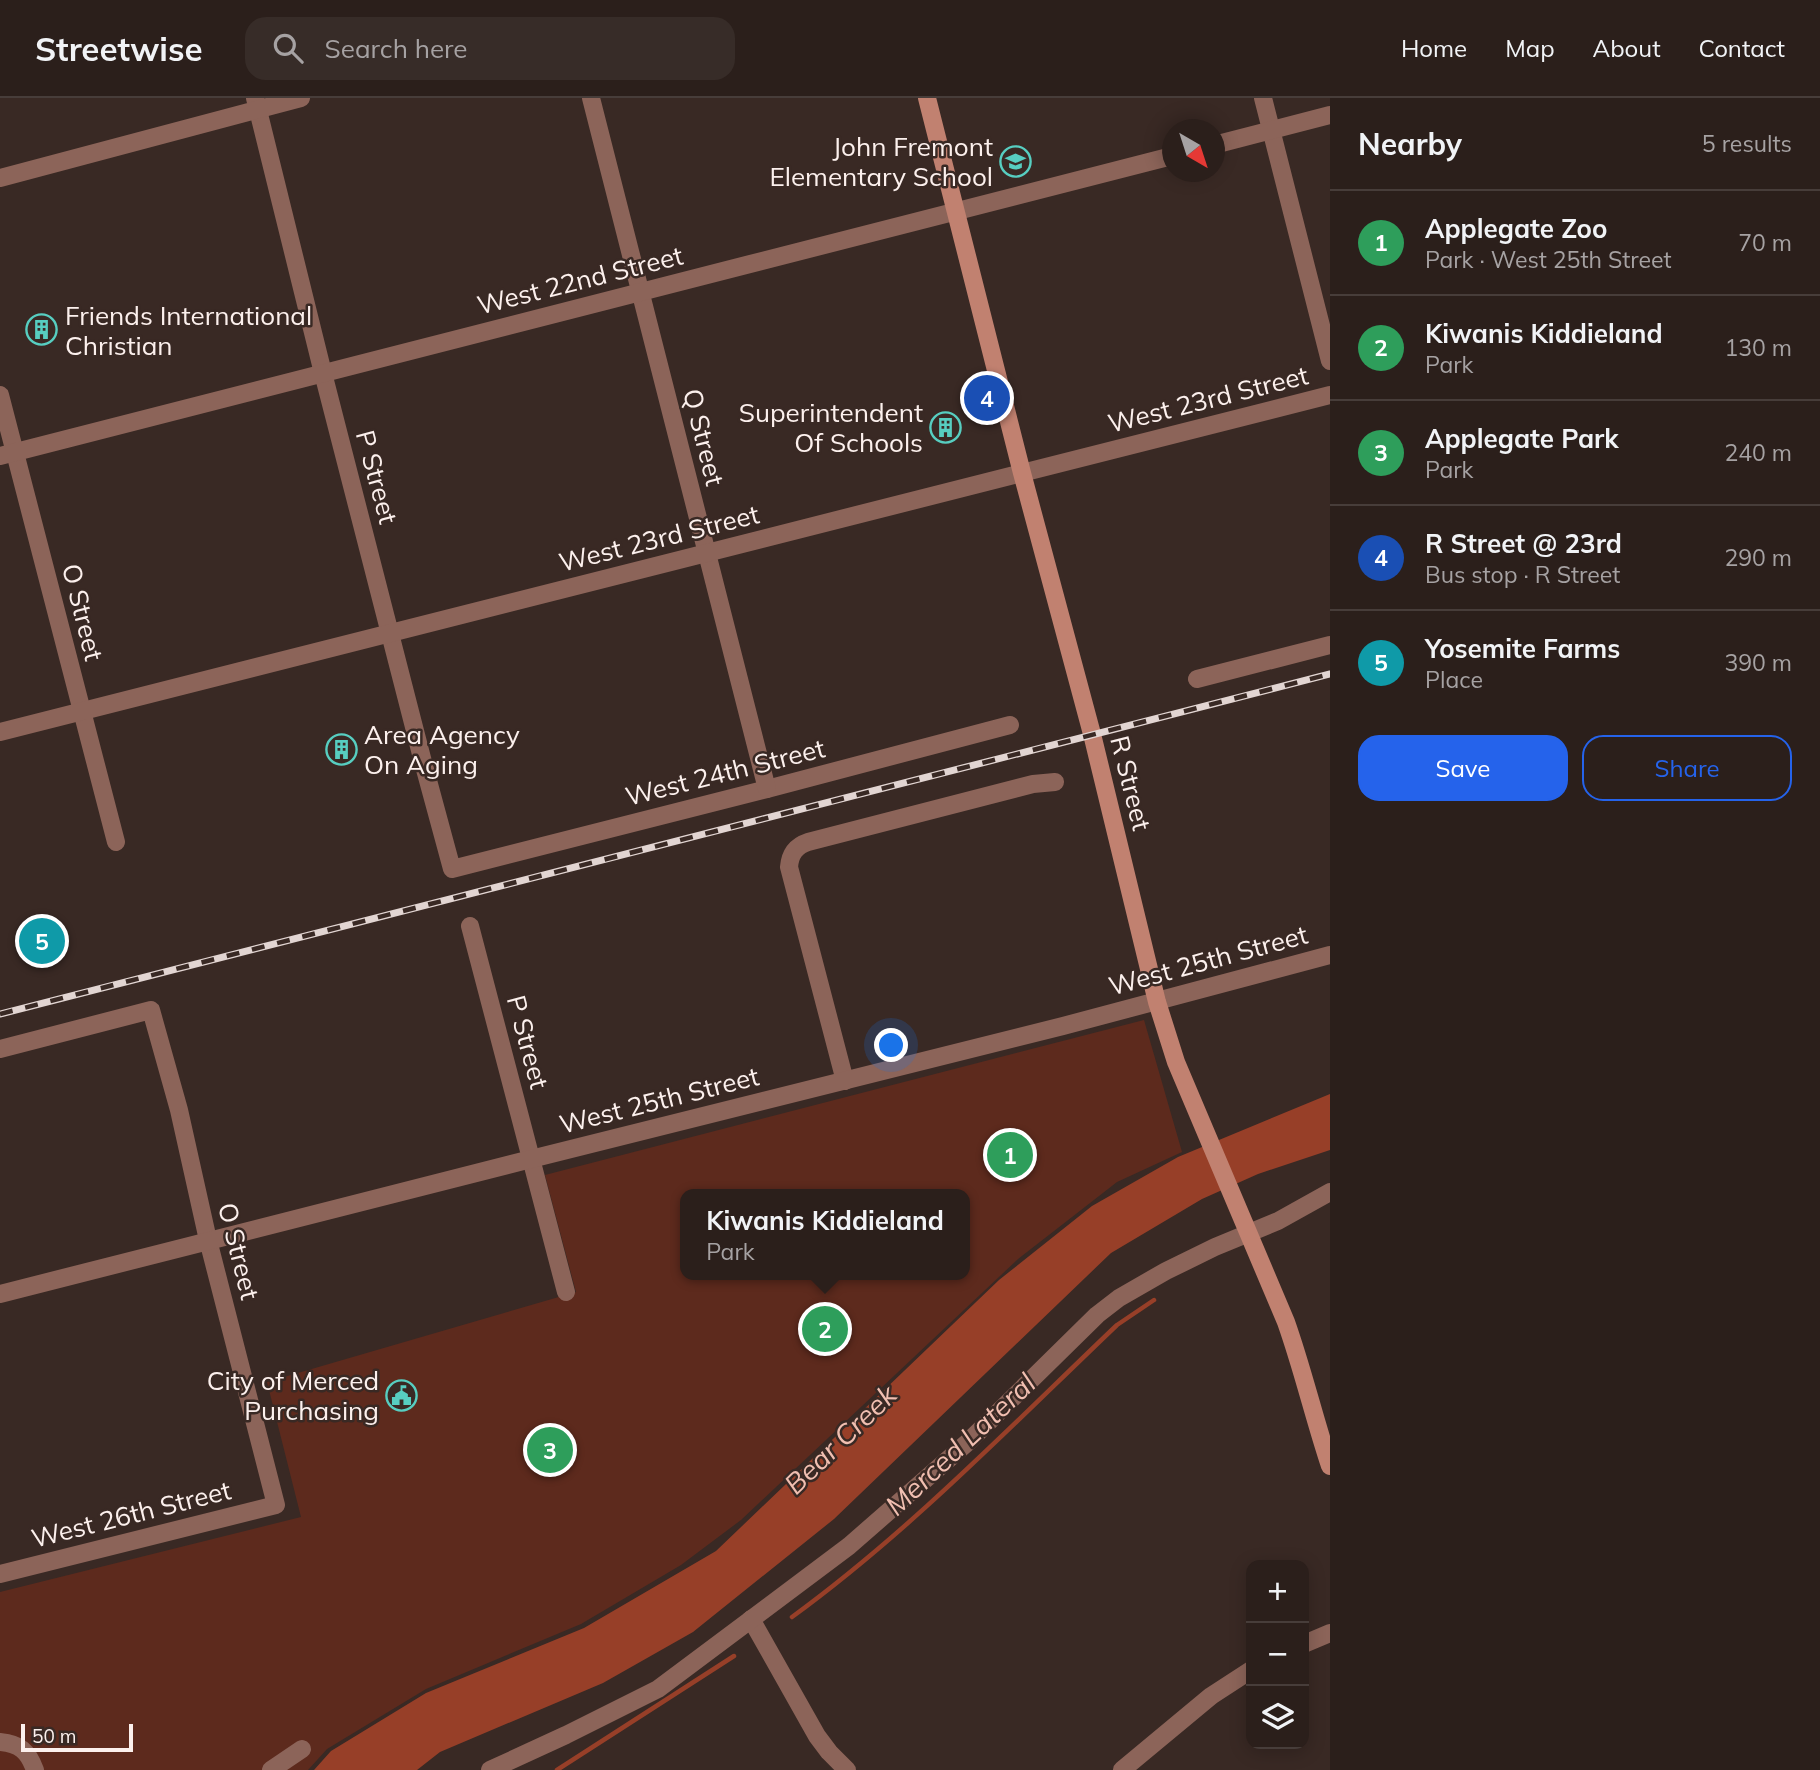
<!DOCTYPE html>
<html lang="en">
<head>
<meta charset="utf-8">
<style>
	:root { --surface:#2b1f1b; --page:#372c28; --text:#f1f3f6; --muted:#a6a2a3; --line:#473d3a; --accent:#2563eb }
	body { margin:0; font-family:Mulish,sans-serif; background:var(--page); color:var(--text) }
	.controls { position:absolute; right:21px; bottom:21px; display:grid; overflow:hidden; border-radius:14px; box-shadow:0 4px 18px #0003 }
	.controls button { width:63px; height:63px; display:grid; place-items:center; padding:0; border:0; border-bottom:2px solid var(--line); background:var(--surface); color:var(--text); font:35px sans-serif }
	.compass { position:absolute; left:1162px; top:21px; width:63px; height:63px; border-radius:50%; background:var(--surface); box-shadow:0 4px 18px #0003; rotate:141deg }
	.scale { position:absolute; left:21px; bottom:18px; width:112px; box-sizing:border-box; padding-left:7px; border:4px solid #fcf0ed; border-top:0; font-size:19px; line-height:24px; white-space:nowrap; color:#fcf0ed; -webkit-text-stroke:5px #392924; paint-order:stroke }
	.you { position:absolute; left:892px; top:948px; width:24px; height:24px; margin:-18px; border:5px solid #fff; border-radius:50%; background:#1a73e8; box-shadow:0 0 0 10px #1a73e833 }
	.badge { display:grid; place-items:center; width:46px; height:46px; border-radius:50%; background:var(--accent); color:#fff; font-size:23px; font-weight:700 }
	.pin { position:absolute; translate:-50% -50%; border:4px solid #fff; box-shadow:0 2px 7px #0006 }
	.popup { position:absolute; left:680px; top:1091px; width:290px; height:91px; box-sizing:border-box; display:grid; place-content:center; border-radius:14px; background:var(--surface); filter:drop-shadow(0 2px 5px #0005); font-size:23px; white-space:nowrap; color:var(--muted) }
	.popup b { font-size:26px; color:var(--text) }
	.popup::after { content:''; position:absolute; left:50%; top:100%; margin-left:-14px; border:14px solid transparent; border-top-color:var(--surface) }
	.list { margin:0; padding:0; list-style:none }
	h2 { display:flex; justify-content:space-between; align-items:center; height:91px; margin:0; padding:0 28px; font-size:30px }
	h2 small { font-size:23px; font-weight:400; color:var(--muted) }
	.list li { display:grid; grid-template-columns:46px 1fr auto; gap:21px; align-items:center; box-sizing:border-box; height:105px; padding:0 28px; border-top:2px solid var(--line) }
	.list b { display:block; font-size:26px; white-space:nowrap }
	.list p { margin:0; font-size:23px; white-space:nowrap; color:var(--muted) }
	.list em { font-size:23px; font-style:normal; color:var(--muted) }
	.actions { display:flex; gap:14px; padding:21px 28px }
	.actions a { flex:1; padding:16px 0; border:2px solid var(--accent); border-radius:21px; text-align:center; font-size:24px; color:var(--accent) }
	.actions .main { background:var(--accent); color:#fff }
	.icon { flex:none; width:38px; height:38px; fill:none; stroke:currentColor; stroke-width:2; stroke-linecap:round; stroke-linejoin:round }
	.map { position:relative; flex:none; width:1330px; height:1672px; overflow:hidden }
	header { display:flex; align-items:center; gap:42px; box-sizing:border-box; height:98px; padding:0 35px; background:var(--surface); border-bottom:2px solid var(--line) }
	header strong { font-size:33px }
	nav { display:flex; gap:38px; margin-inline-start:auto; font-size:24px }
	.search { width:490px; height:63px; background:var(--page); display:flex; align-items:center; gap:18px; box-sizing:border-box; padding:0 24px; border-radius:21px; color:var(--muted); font-size:26px }
	main { display:flex }
	aside { flex:1; background:var(--surface) }
	.map>svg:first-child { display:block }
	.green { fill:#5d2a1d; fill-rule:evenodd }
	.water { fill:#973f28 }
	.lines { fill:none; stroke-linecap:round; stroke-linejoin:round }
	.stream { stroke:#973f28; stroke-width:4.5 }
	.street { stroke:#8c6459; stroke-width:18 }
	.secondary { stroke:#c18170; stroke-width:18 }
	.rail-casing { stroke:#e2d5d2; stroke-width:7 }
	.rail { stroke:#392924; stroke-width:4.5; stroke-dasharray:13; stroke-linecap:butt }
	.labels { text-anchor:middle; dominant-baseline:central; stroke-width:5; stroke-linejoin:round; paint-order:stroke }
	.poi-label { font-size:26px; fill:#fcf0ed; stroke:#392924; text-anchor:end }
	.street-label { font-size:26px; fill:#fcf0ed; stroke:#392924 }
	.water-label { font-size:28px; font-style:italic; fill:#f1bfb1; stroke:#392924 }
</style>
</head>
<body>
<header>
<strong>Streetwise</strong>
<div class="search"><svg class="icon" aria-label="search" viewBox="0 0 24 24"><circle cx="10" cy="10" r="6"/><path d="M15 15l6 6"/></svg>Search here</div>
<nav><a>Home</a><a>Map</a><a>About</a><a>Contact</a></nav>
</header>
<main>
<div class="map">
<svg width="1330" height="1672" viewBox="0 0 1330 1672">
	<rect width="100%" height="100%" fill="#392924"/>
	<path class="green" d="M1144,922L1182,1054L1117,1084L1018,1161L741,1422L681,1467L581,1526L426,1591L327,1651L308,1672H0V1494L301,1419L267,1284L576,1194L545,1077ZM685,1096H965V1177H685Z"/>
	<path class="water" d="M1330,996V1052L1258,1076L1202,1101L1111,1155L834,1421L693,1534L603,1585L440,1654L417,1672H314L331,1653L426,1595L584,1530L716,1453L999,1182L1092,1108L1178,1059Z"/>
	<g class="lines">
		<g class="stream">
			<path d="M792,1519C910,1433 1012,1327 1117,1227L1154,1202"/>
			<path d="M557,1672L734,1558"/>
		</g>
		<g class="street">
			<path d="M255,0L323,275L423,664L452,771L767,691L1010,627"/>
			<path d="M591,0L767,691"/>
			<path d="M1263,0L1330,263"/>
			<path d="M1214,47L1330,17"/>
			<path d="M0,80L301,0"/>
			<path d="M0,297L116,744"/>
			<path d="M0,358L1172,58"/>
			<path d="M1197,581L1330,547"/>
			<path d="M0,634L1330,297"/>
			<path d="M470,828L566,1194"/>
			<path d="M0,951L151,912L179,1012L208,1142L276,1407L0,1476"/>
			<path d="M845,983L789,769C790,756 796,748 808,744L1033,686L1055,684"/>
			<path d="M0,1196L531,1061L1063,928L1330,857"/>
			<path d="M751,1521L817,1638L829,1654L847,1672"/>
			<path d="M1304,1546L1330,1535"/>
			<path d="M0,1644C20,1646 28,1653 35,1672"/>
			<path d="M271,1672L302,1651"/>
			<path d="M490,1672L566,1637L658,1591L849,1448L968,1344L1097,1217L1119,1200L1166,1173L1215,1149L1278,1123L1330,1094"/>
			<path d="M1122,1672L1211,1598L1251,1572"/>
		</g>
		<path class="secondary" d="M927,0L1022,375L1092,636L1157,904L1176,964L1286,1224C1303,1272 1314,1320 1330,1368"/>
		<defs>
			<path id="rail" d="M0,916L1330,576"/>
		</defs>
		<use href="#rail" class="rail-casing"/>
		<use href="#rail" class="rail"/>
	</g>
	<defs>
		<symbol id="school-ring" viewBox="-11 -11 22 22"><circle r="9.5" fill="#392924" stroke="#57cec1" stroke-width="1.5"/><path d="M0-5L7-2L0 1L-7-2ZM-4 1L0 2.5L4 1V4Q0 6-4 4Z" fill="#57cec1"/></symbol>
		<symbol id="building-ring" viewBox="-11 -11 22 22"><circle r="9.5" fill="#392924" stroke="#57cec1" stroke-width="1.5"/><path d="M-4-6H4V6H1V3H-1V6H-4ZM-2.5-4.3h1.7v1.8h-1.7ZM.8-4.3h1.7v1.8H.8ZM-2.5-1h1.7V.8h-1.7ZM.8-1h1.7V.8H.8Z" fill="#57cec1"/></symbol>
		<symbol id="civic-ring" viewBox="-11 -11 22 22"><circle r="9.5" fill="#392924" stroke="#57cec1" stroke-width="1.5"/><path d="M-.6-6.5H3V-4.5H.6V-3L4-1V1h2V6H-6V1h2V-1L-.6-3ZM-1.2 2.5V6h2.4V2.5Z" fill="#57cec1"/></symbol>
	</defs>
	<g fill-rule="evenodd">
		<use href="#school-ring" x="998" y="46" width="35" height="35"/>
		<use href="#building-ring" x="24" y="214" width="35" height="35"/>
		<use href="#building-ring" x="928" y="312" width="35" height="35"/>
		<use href="#building-ring" x="324" y="634" width="35" height="35"/>
		<use href="#civic-ring" x="384" y="1280" width="35" height="35"/>
	</g>
	<g class="labels">
		<g class="poi-label">
			<text x="993" y="48">John Fremont<tspan x="993" dy="30">Elementary School</tspan></text>
			<text x="65" y="217" text-anchor="start">Friends International<tspan x="65" dy="30">Christian</tspan></text>
			<text x="923" y="314">Superintendent<tspan x="923" dy="30">Of Schools</tspan></text>
			<text x="364" y="636" text-anchor="start">Area Agency<tspan x="364" dy="30">On Aging</tspan></text>
			<text x="379" y="1282">City of Merced<tspan x="379" dy="30">Purchasing</tspan></text>
		</g>
		<g class="street-label">
			<text transform="translate(580 182) rotate(-14)">West 22nd Street</text>
			<text transform="translate(1208 301) rotate(-14)">West 23rd Street</text>
			<text transform="translate(704 339) rotate(76)">Q Street</text>
			<text transform="translate(377 379) rotate(75)">P Street</text>
			<text transform="translate(659 440) rotate(-14)">West 23rd Street</text>
			<text transform="translate(83 514) rotate(76)">O Street</text>
			<text transform="translate(725 674) rotate(-14)">West 24th Street</text>
			<text transform="translate(1131 685) rotate(76)">R Street</text>
			<text transform="translate(1208 862) rotate(-15)">West 25th Street</text>
			<text transform="translate(528 944) rotate(75)">P Street</text>
			<text transform="translate(659 1002) rotate(-14)">West 25th Street</text>
			<text transform="translate(239 1153) rotate(76)">O Street</text>
			<text transform="translate(131 1416) rotate(-14)">West 26th Street</text>
		</g>
		<g class="water-label">
			<text transform="translate(840 1341) rotate(-44)">Bear Creek</text>
			<text transform="translate(960 1346) rotate(-43)">Merced Lateral</text>
		</g>
	</g>
</svg>
<div class="controls">
<button>+</button>
<button>−</button>
<button><svg class="icon" aria-label="layers" viewBox="0 0 24 24"><path d="M12 4l9 5-9 5-9-5zM3 14l9 5 9-5"/></svg></button>
</div>
<svg class="compass" viewBox="-18 -18 36 36"><path d="M0-13l5 13h-10z" fill="#e53935"/><path d="M0 13l5-13h-10z" fill="#a6a2a3"/></svg>
<div class="scale">50 m</div>
<div class="you"></div>
<div class="pin badge" style="left:1010px;top:1057px;background:#2e9e5b">1</div>
<div class="pin badge" style="left:825px;top:1231px;background:#2e9e5b">2</div>
<div class="popup"><b>Kiwanis Kiddieland</b>Park</div>
<div class="pin badge" style="left:550px;top:1352px;background:#2e9e5b">3</div>
<div class="pin badge" style="left:987px;top:300px;background:#1a4fb4">4</div>
<div class="pin badge" style="left:42px;top:843px;background:#0f9aa8">5</div>
</div>
<aside>
<h2>Nearby<small>5 results</small></h2>
<ul class="list">
<li><span class="badge" style="background:#2e9e5b">1</span><div><b>Applegate Zoo</b><p>Park · West 25th Street</p></div><em>70 m</em></li>
<li><span class="badge" style="background:#2e9e5b">2</span><div><b>Kiwanis Kiddieland</b><p>Park</p></div><em>130 m</em></li>
<li><span class="badge" style="background:#2e9e5b">3</span><div><b>Applegate Park</b><p>Park</p></div><em>240 m</em></li>
<li><span class="badge" style="background:#1a4fb4">4</span><div><b>R Street @ 23rd</b><p>Bus stop · R Street</p></div><em>290 m</em></li>
<li><span class="badge" style="background:#0f9aa8">5</span><div><b>Yosemite Farms</b><p>Place</p></div><em>390 m</em></li>
</ul>
<div class="actions"><a class="main">Save</a><a>Share</a></div>
</aside>
</main>
</body>
</html>
